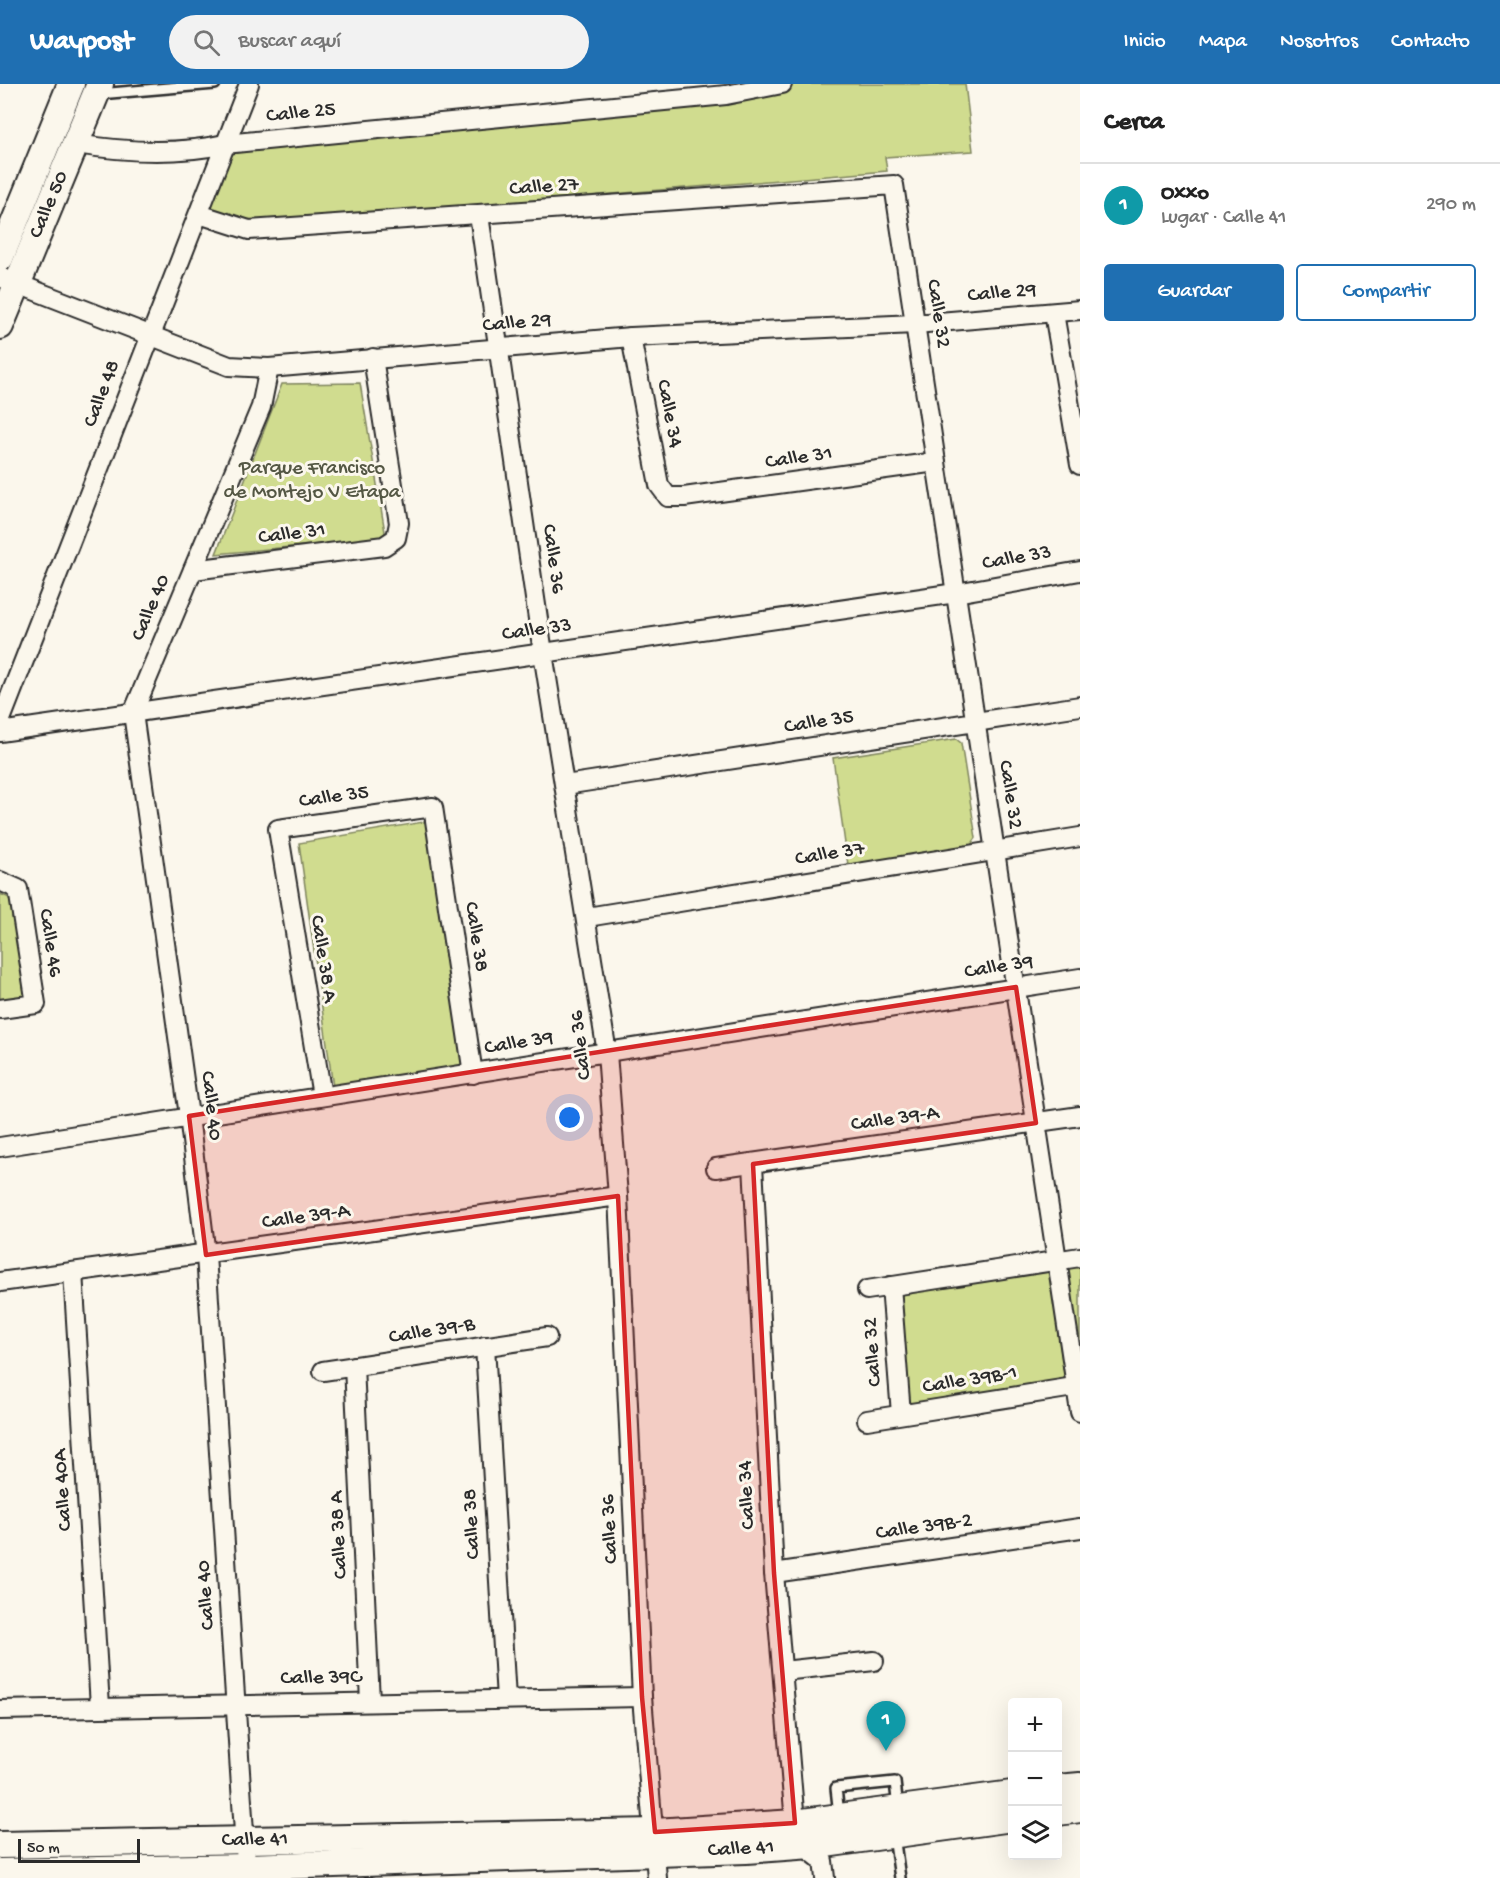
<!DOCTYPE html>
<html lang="es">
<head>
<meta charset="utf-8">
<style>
	:root { --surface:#fff; --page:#f2f2f2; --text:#222; --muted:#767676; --line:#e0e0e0; --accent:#1f6fb2 }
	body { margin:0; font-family:"Gochi Hand",sans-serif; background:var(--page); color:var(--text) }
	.controls { position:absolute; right:18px; bottom:18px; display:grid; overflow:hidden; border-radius:6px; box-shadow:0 6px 24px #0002 }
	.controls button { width:54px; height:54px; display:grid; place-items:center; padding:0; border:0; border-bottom:2px solid var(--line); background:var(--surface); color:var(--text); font:30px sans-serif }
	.scale { position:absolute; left:18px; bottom:15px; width:122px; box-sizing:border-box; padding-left:6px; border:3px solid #2b2b2b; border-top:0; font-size:16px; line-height:21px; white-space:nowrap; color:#2b2b2b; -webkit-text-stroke:4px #fbf7ec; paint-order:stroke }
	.you { position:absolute; left:570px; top:1034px; width:21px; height:21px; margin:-15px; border:4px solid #fff; border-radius:50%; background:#1a73e8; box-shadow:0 0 0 9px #1a73e833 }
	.badge { display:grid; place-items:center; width:39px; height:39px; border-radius:50%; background:var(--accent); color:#fff; font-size:20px; font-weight:700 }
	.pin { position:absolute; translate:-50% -50px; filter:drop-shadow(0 2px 3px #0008) }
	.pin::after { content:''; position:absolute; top:32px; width:21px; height:18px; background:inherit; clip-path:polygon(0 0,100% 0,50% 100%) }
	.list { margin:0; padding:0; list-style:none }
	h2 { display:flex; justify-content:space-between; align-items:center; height:78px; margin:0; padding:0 24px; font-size:26px }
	h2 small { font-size:20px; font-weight:400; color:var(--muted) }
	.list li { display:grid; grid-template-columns:39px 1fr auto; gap:18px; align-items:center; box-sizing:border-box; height:84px; padding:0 24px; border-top:2px solid var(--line) }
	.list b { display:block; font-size:22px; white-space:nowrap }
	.list p { margin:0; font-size:20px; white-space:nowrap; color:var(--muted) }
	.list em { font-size:20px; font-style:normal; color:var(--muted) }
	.actions { display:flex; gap:12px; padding:18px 24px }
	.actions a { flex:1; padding:14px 0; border:2px solid var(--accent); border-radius:6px; text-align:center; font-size:21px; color:var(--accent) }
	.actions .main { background:var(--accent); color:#fff }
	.icon { flex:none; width:33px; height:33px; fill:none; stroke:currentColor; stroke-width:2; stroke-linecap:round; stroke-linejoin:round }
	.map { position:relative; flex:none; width:1080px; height:1794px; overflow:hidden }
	header { display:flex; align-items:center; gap:36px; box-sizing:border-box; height:84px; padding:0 30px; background:var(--accent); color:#fff }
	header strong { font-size:28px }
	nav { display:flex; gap:33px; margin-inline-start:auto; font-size:21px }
	.search { width:420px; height:54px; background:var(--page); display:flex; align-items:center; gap:15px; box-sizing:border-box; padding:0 21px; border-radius:33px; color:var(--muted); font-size:22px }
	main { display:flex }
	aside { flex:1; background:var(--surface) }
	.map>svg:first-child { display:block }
	.green { fill:#d0dc8f; stroke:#7e845d; stroke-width:1.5 }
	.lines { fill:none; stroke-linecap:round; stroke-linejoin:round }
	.service-casing { stroke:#2b2b2b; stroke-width:14 }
	.minor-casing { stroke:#2b2b2b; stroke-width:22 }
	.secondary-casing { stroke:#2b2b2b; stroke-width:30 }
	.service { stroke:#fbf7ec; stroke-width:9 }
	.minor { stroke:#fbf7ec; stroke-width:18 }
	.secondary { stroke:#fbf7ec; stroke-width:26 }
	.marked { fill:#d62828; fill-opacity:0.2; stroke:#d62828; stroke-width:4.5; stroke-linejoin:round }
	.labels { text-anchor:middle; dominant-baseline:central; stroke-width:6; stroke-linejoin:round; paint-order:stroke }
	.street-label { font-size:21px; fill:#2b2b2b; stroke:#fbf7ec }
	.park-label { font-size:21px; fill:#545744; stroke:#fbf7ec }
</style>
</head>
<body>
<header>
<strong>Waypost</strong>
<div class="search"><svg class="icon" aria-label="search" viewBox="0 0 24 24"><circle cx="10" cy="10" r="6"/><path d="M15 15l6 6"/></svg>Buscar aquí</div>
<nav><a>Inicio</a><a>Mapa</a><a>Nosotros</a><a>Contacto</a></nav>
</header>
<main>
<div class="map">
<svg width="1080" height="1794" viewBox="0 0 1080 1794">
	<rect width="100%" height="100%" fill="#fbf7ec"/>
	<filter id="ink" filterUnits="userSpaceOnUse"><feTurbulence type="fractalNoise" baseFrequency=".0167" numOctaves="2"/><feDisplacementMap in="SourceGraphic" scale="12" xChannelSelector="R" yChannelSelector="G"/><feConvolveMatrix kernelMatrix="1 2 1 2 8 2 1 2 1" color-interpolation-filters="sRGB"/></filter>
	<g filter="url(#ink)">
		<g class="green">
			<path d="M791,0H965L973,67L885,73L887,87L253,140L203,131L226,62Z"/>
			<path d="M360,299L386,454L216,470L282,300Z"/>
			<path d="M956,655L961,659L976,754L971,761L848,781L833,674Z"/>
			<path d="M429,737L465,981L333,1003L299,759Z"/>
			<path d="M0,810L12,815L28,915L0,919Z"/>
			<path d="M1080,1179V1275L1066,1181Z"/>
			<path d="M1049,1184L1065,1298L909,1322L899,1208Z"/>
		</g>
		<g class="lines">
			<defs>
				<g id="service">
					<path d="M99,10L215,0"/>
					<path d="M839,1731L836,1704L895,1698L898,1724"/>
					<path d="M894,1752L900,1794"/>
				</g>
				<g id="minor">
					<path d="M76,60C125,68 176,71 225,60L726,11L782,0"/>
					<path d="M199,130L249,146L894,101L1080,1328"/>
					<path d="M479,131L543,569L607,969L618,1112L642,1613L657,1794"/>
					<path d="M0,193L229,282L269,284L631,253L915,240L1080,226"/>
					<path d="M1054,229L1080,381"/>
					<path d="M631,253L659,401L668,413H684L936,378"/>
					<path d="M193,486L384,462L396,454L399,439L373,274"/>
					<path d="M0,638L249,0"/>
					<path d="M0,648L956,509L1080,487"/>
					<path d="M565,701L1080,622"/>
					<path d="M0,797L18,805L36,920L0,925"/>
					<path d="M587,833L1080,753"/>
					<path d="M322,1012L278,745L433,723L473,990"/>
					<path d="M0,1063L1080,894"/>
					<path d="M753,1080L774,1489L795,1739L804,1762L823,1777L825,1794"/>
					<path d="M716,1084L1080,1032"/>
					<path d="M73,1188L100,1622"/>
					<path d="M0,1198L618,1112"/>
					<path d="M891,1202L901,1330"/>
					<path d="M867,1206L1080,1173"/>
					<path d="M485,1262L506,1615"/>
					<path d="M354,1282L370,1617"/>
					<path d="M323,1287L547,1253"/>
					<path d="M867,1336L1080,1302"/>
					<path d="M774,1489L1080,1444"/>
					<path d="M783,1587L874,1577"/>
					<path d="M0,1626L642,1613"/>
					<path d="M247,1794L206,1171L189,1032L133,629L261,323L269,284"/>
				</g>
				<g id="secondary">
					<path d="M0,174L71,0"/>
					<path d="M0,242L100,0"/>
					<path d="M1058,1704L1080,1702"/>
					<path d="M1058,1728L1080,1725"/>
					<path d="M0,1761L655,1748L795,1739L1012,1710"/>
					<path d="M0,1788L247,1783L746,1766L825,1760L1012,1734"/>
				</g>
			</defs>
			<use href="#service" class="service-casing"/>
			<use href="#minor" class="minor-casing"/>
			<use href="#secondary" class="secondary-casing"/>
			<use href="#service" class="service"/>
			<use href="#minor" class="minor"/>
			<use href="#secondary" class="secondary"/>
		</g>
	</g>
	<path class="marked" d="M1016,903L1036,1039L753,1080L774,1489L795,1739L655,1748L642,1613L618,1112L206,1171L189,1032Z"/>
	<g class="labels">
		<g class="street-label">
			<text transform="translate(301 30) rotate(-6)">Calle 25</text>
			<text transform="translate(544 104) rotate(-4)">Calle 27</text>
			<text transform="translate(50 121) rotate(-67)">Calle 50</text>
			<text transform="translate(1002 210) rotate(-5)">Calle 29</text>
			<text transform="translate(937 230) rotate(81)">Calle 32</text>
			<text transform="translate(517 240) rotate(-5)">Calle 29</text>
			<text transform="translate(103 310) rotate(-69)">Calle 48</text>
			<text transform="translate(668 330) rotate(79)">Calle 34</text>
			<text transform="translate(799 375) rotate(-8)">Calle 31</text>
			<text transform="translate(292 451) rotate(-7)">Calle 31</text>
			<text transform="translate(552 475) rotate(82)">Calle 36</text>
			<text transform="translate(1017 475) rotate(-10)">Calle 33</text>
			<text transform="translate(152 524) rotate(-67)">Calle 40</text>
			<text transform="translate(537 547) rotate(-8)">Calle 33</text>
			<text transform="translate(819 639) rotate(-9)">Calle 35</text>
			<text transform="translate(1009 711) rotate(81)">Calle 32</text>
			<text transform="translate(334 714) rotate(-8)">Calle 35</text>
			<text transform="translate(830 771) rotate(-9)">Calle 37</text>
			<text transform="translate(475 853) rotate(81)">Calle 38</text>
			<text transform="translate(49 859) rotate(81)">Calle 46</text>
			<text transform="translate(322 875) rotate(81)">Calle 38 A</text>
			<text transform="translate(999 884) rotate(-9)">Calle 39</text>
			<text transform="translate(519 960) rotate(-9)">Calle 39</text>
			<text transform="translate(582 961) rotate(-97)">Calle 36</text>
			<text transform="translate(210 1022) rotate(83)">Calle 40</text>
			<text transform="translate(895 1036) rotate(-8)">Calle 39-A</text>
			<text transform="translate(306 1134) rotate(-8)">Calle 39-A</text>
			<text transform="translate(432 1248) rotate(-9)">Calle 39-B</text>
			<text transform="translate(874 1268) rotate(-94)">Calle 32</text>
			<text transform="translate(970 1297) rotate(-9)">Calle 39B-1</text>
			<text transform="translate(64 1406) rotate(-94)">Calle 40A</text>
			<text transform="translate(748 1411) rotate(-93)">Calle 34</text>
			<text transform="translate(473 1440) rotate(-93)">Calle 38</text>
			<text transform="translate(924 1444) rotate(-8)">Calle 39B-2</text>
			<text transform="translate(611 1445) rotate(-93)">Calle 36</text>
			<text transform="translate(340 1451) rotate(-93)">Calle 38 A</text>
			<text transform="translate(207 1511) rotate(-94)">Calle 40</text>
			<text transform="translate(321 1595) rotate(-1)">Calle 39C</text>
			<text transform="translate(255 1757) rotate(-1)">Calle 41</text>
			<text transform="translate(741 1766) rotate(-3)">Calle 41</text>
		</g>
		<g class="park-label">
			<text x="312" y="385">Parque Francisco<tspan x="312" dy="24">de Montejo V Etapa</tspan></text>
		</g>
	</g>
</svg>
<div class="controls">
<button>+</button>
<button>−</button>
<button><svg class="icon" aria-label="layers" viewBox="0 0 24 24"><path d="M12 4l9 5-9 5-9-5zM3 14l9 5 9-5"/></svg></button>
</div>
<div class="scale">50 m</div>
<div class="you"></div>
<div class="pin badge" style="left:886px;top:1667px;background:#0f9aa8">1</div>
</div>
<aside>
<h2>Cerca<small></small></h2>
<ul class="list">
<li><span class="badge" style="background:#0f9aa8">1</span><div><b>Oxxo</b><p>Lugar · Calle 41</p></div><em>290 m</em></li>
</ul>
<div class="actions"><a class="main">Guardar</a><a>Compartir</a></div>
</aside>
</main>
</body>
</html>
